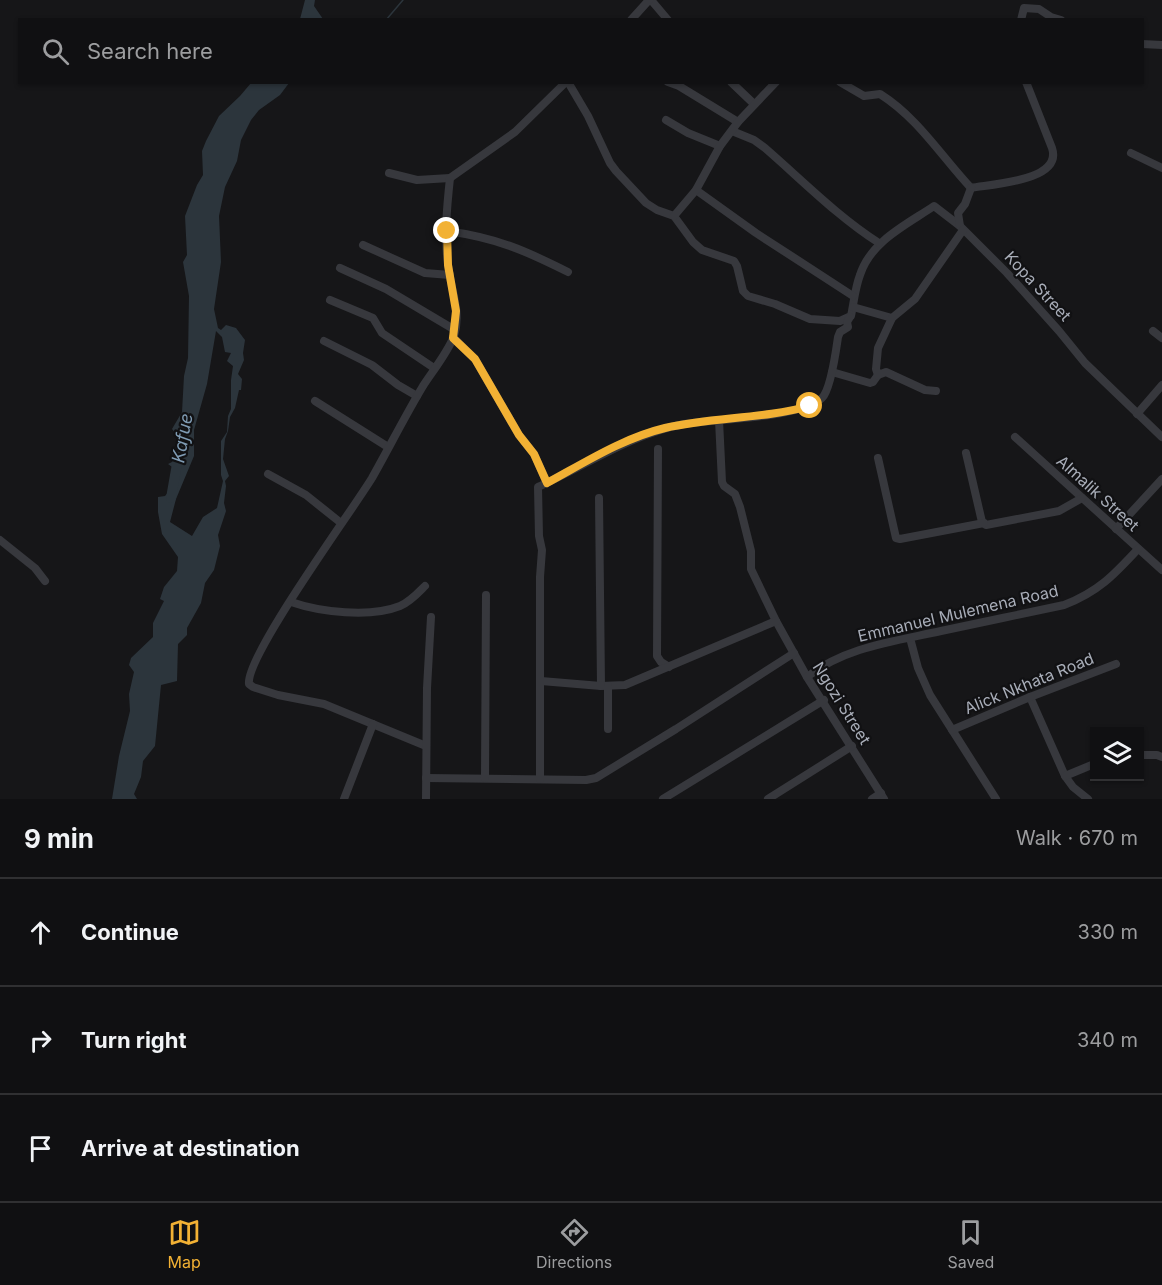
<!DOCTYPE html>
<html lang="en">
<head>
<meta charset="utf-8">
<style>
	:root { --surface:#101012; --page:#1e1e20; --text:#f1f3f6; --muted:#9c9d9f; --line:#303032; --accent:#f2b134 }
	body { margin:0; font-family:Inter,sans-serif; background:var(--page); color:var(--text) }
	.controls { position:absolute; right:18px; bottom:18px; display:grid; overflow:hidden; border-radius:0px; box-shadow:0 2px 4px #0004 }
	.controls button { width:54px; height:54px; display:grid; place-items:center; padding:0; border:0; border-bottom:2px solid var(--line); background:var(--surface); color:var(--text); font:30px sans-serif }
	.stop { position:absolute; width:18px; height:18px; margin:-14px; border:4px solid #f2b134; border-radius:50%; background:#fff }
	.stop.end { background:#f2b134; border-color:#fff; box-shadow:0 2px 6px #0008 }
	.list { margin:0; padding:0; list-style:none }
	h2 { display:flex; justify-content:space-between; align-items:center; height:78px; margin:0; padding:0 24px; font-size:26px }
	h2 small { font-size:20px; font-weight:400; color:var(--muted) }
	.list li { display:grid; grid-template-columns:39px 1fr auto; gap:18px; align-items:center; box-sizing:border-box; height:108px; padding:0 24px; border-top:2px solid var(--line) }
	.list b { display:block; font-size:22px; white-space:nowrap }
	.list em { font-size:20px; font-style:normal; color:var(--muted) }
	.icon { flex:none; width:33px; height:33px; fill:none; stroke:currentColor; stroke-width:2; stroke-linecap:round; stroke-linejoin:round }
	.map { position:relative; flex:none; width:1162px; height:799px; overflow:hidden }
	.search { position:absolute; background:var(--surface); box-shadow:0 2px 4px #0004; left:18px; right:18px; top:18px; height:66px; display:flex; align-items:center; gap:15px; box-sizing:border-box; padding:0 21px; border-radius:0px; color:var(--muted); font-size:22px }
	.sheet { height:402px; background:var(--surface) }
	nav { display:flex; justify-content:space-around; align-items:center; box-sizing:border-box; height:84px; border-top:2px solid var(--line); background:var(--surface); font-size:16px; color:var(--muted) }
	nav a { display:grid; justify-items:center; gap:3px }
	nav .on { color:var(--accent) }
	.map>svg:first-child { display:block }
	.water { fill:#2c353c; fill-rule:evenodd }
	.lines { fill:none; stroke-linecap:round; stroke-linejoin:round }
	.stream { stroke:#2c353c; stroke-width:1.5 }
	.river { stroke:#2c353c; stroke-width:10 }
	.minor { stroke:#37383d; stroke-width:8 }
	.route { stroke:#f2b134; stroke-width:8 }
	.labels { text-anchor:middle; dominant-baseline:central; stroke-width:4.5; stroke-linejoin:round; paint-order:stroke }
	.street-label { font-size:16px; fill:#a8adb8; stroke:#111113 }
	.water-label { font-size:18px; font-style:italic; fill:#7f9bb3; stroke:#111113 }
</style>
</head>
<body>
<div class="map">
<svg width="1162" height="799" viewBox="0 0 1162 799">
	<rect width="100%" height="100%" fill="#161618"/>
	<g class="water">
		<path d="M305,0H315L314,6L323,19H300Z"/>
		<path d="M251,83H289L280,95L259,110L251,120L241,140L237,161L225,187L219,216L221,262L214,309L218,328L221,330L226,325L236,328L245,340L243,353L244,360L238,374L242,379L241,390H239L235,408L230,417L228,431L225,439L223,459L229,476L225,481L226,486L224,503L226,511L218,535L220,546L214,570L205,583L201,603L187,628V635L178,644L177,681L161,685L155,746L143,761L141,777L134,794L137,799H112L119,756L130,711L129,694L134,672L129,665L131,658L153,637V623L164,601L160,599L164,587L177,571L178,557L162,534L158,512V497L165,496L176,483L175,469L168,464L174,461V456L172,455L179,438L172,429L182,412L184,376L188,358L189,296L183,262L187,255L185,216L197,185L203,175L202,151L206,141L219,116L240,96ZM216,331L222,337L225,352L231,353L227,361L233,366L231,380V409L228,416L227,432L221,441V475L223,481L217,508L203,517L192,536L170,522L176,499L194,456V430L207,384Z"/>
	</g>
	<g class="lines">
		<path class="stream" d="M386,20L403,0"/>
		<path class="river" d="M171,498L178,458"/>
		<g class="minor">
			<path d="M651,0L668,20"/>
			<path d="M631,20L649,0"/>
			<path d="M1021,20L1024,8L1039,9L1051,17L1061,20"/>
			<path d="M1142,44L1162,45"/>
			<path d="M568,82L588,116L610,163L616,171L646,203L657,210L674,216L693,242L702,250L734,261L737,266L743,291L748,296L775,304L810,319L840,321L851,316C854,302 855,288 860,275C871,241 906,225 934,206L960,226L1007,273L1059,331L1085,363L1162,437"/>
			<path d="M668,82L679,86L738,122"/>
			<path d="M731,82L754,104"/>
			<path d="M840,82L864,96L880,94C918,118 941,156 971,188"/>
			<path d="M666,120L688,133L720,146"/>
			<path d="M732,131L754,140L765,148C803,181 837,216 879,243"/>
			<path d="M1131,153L1162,168"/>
			<path d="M389,173L417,180L450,178"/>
			<path d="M971,188C992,184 1063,181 1052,148L1026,82"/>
			<path d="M696,190L756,233L853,296"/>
			<path d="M674,216L696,190L720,146L738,122L776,82"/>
			<path d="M960,226L958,213L965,204L971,188"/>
			<path d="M447,231C497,238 524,250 568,272"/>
			<path d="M363,245L425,273L450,275"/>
			<path d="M340,268L386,289L455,330"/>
			<path d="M330,300L373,318L382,333L434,368"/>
			<path d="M853,307L892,318"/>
			<path d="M1153,331L1162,338"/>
			<path d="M453,337L475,359L519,435L534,454L547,483"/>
			<path d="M324,341L372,365L398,385L417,396"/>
			<path d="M832,372L870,383L873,382L878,375"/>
			<path d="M936,391L925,390L886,372L878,375L876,369L878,348L892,318L915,299L963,230"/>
			<path d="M315,401L388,447"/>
			<path d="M1137,414L1162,385"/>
			<path d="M719,420L722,482L724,486L735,494L740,507L751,551V569L776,621L807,677L884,799"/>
			<path d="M1015,437L1162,570"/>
			<path d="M658,449L657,656L661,662L669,667"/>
			<path d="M966,453L982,522L986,525L1059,511L1082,498"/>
			<path d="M878,458L896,538L900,539L984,523"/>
			<path d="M268,474L306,495L341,523"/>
			<path d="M599,498L601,686"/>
			<path d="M1116,529L1162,479"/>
			<path d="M0,540L35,568L45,581"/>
			<path d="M291,602C320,612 370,618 400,606C410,602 418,593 425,586"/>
			<path d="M910,638L918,668L930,695L996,799"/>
			<path d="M807,677C844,647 896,641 941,631C982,622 1023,614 1064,605C1098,592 1114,575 1138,549"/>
			<path d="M541,681L601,686L625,685L776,621"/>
			<path d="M608,686V729"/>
			<path d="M1030,697L1065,776L1073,787L1088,799"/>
			<path d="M952,730L1030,697L1116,664"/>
			<path d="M426,746L324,704L278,695L253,687L249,684C245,657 352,511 372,478C389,448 405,416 423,386C432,372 448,352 454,336C462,312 450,288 448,264C444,236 447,206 450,178L515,132L566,82"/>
			<path d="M1140,755H1157L1162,757"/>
			<path d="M1065,776L1094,764"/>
			<path d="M426,778L586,780L596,778L676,729L794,653"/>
			<path d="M485,778L486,595"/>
			<path d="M540,779V577L542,550L539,536L538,487C587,465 631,434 684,424C714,419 802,418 822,398C831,389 836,351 838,337L840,332L848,327L847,322L850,317"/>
			<path d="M344,799L373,724"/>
			<path d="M426,799L427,688L431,617"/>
			<path d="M663,799L824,700"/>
			<path d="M768,799L852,746"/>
			<path d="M872,799L881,793"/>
		</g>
	</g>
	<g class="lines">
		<path class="route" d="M447,231L448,265L456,311L453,338L475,359L519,435L534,454L547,483C584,463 623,438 665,428C713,417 763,419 810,406"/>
	</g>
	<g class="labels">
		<g class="street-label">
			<text transform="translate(1038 286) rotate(47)">Kopa Street</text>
			<text transform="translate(1098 493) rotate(42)">Almalik Street</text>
			<text transform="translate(958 613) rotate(-13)">Emmanuel Mulemena Road</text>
			<text transform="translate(1029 683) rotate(-22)">Alick Nkhata Road</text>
			<text transform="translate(842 703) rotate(58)">Ngozi Street</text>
		</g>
		<g class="water-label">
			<text transform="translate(182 438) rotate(-80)">Kafue</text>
		</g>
	</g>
</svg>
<div class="controls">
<button><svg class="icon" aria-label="layers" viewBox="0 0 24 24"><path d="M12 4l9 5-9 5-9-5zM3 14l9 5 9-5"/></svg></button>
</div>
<div class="stop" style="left:810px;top:406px"></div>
<div class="stop end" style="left:447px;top:231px"></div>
<div class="search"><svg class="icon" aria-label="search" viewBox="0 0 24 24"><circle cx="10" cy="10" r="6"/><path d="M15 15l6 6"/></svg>Search here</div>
</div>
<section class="sheet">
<h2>9 min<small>Walk · 670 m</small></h2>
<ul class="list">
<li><svg class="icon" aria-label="ahead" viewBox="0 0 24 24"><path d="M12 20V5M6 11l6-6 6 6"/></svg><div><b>Continue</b></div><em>330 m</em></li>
<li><svg class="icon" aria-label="right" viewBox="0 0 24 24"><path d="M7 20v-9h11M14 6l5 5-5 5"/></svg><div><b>Turn right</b></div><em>340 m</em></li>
<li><svg class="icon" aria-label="arrive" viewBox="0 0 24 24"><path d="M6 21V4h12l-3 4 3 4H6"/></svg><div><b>Arrive at destination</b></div></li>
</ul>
</section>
<nav>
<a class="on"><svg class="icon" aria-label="map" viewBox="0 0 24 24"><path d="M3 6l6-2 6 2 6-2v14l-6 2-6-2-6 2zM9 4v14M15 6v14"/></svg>Map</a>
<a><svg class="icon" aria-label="directions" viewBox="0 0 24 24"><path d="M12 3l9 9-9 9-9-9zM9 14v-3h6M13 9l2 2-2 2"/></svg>Directions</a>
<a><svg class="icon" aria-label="saved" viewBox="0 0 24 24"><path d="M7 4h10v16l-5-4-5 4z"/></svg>Saved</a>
</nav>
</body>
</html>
